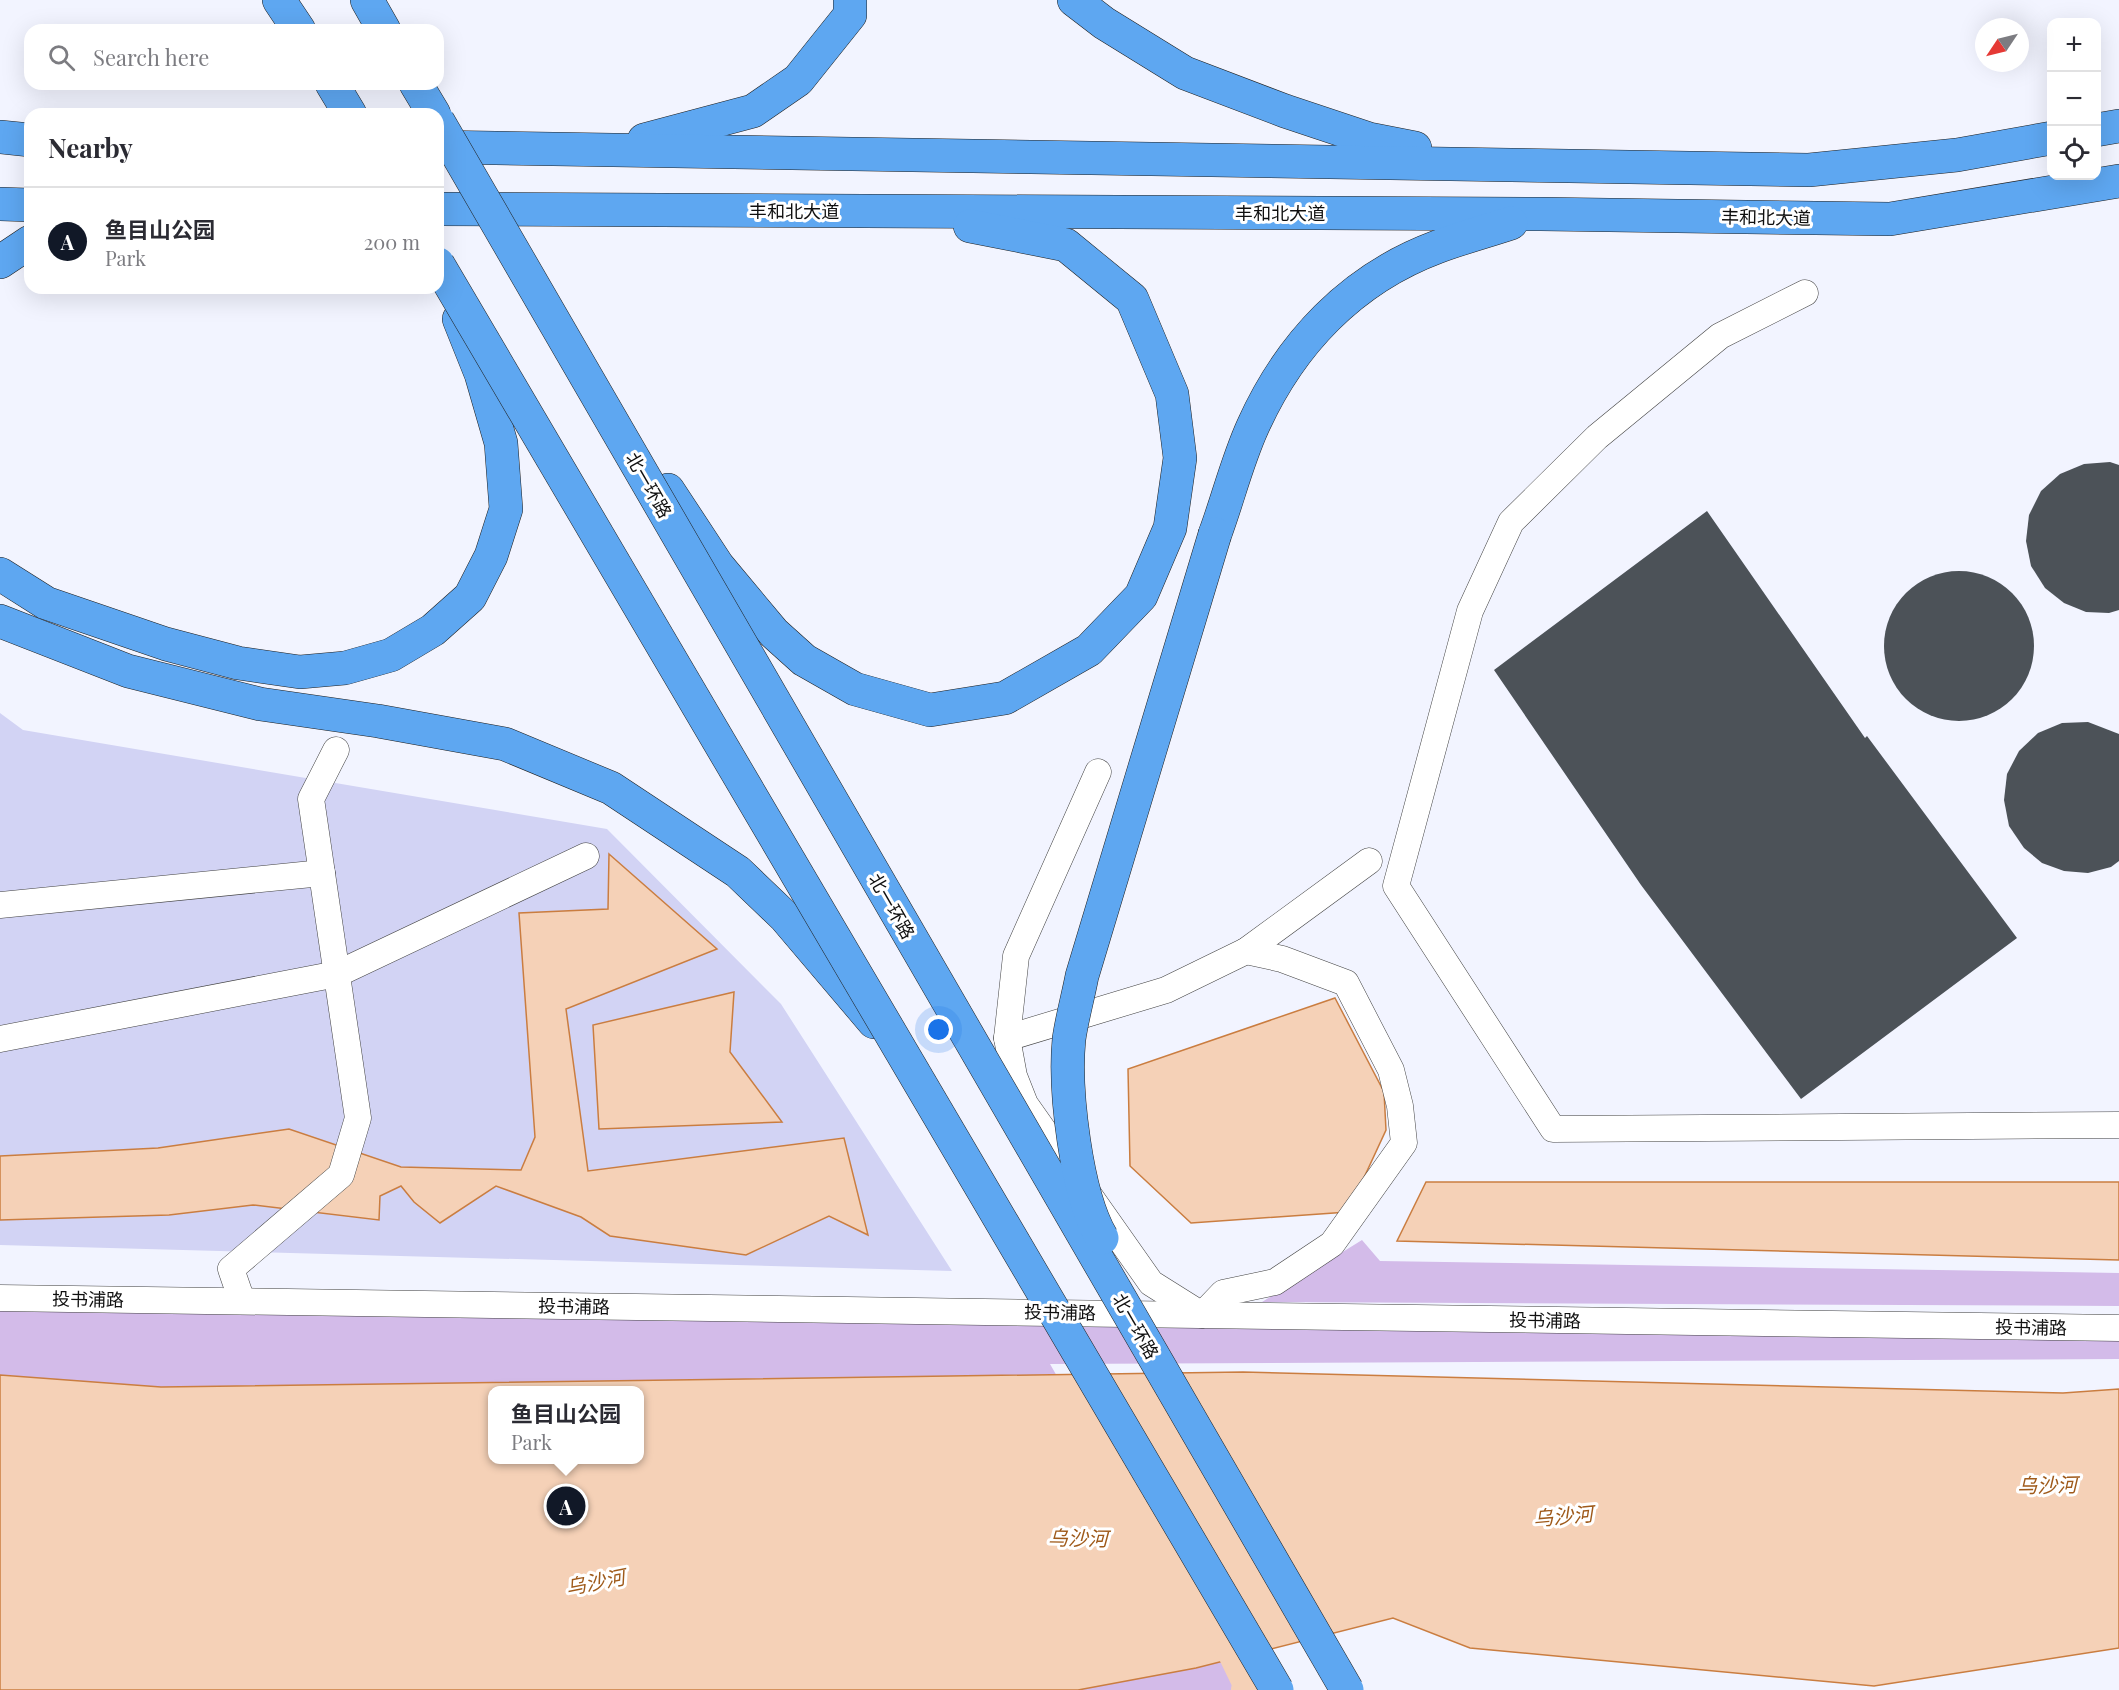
<!DOCTYPE html>
<html lang="en">
<head>
<meta charset="utf-8">
<style>
	:root { --surface:#fff; --page:#f7f7f7; --text:#2b2b33; --muted:#7c7c81; --line:#e1e1e2; --accent:#111827 }
	body { margin:0; font-family:"Playfair Display","Noto Sans SC",serif; background:var(--page); color:var(--text) }
	.controls { position:absolute; right:18px; top:18px; display:grid; overflow:hidden; border-radius:12px; box-shadow:0 6px 24px #0002 }
	.controls button { width:54px; height:54px; display:grid; place-items:center; padding:0; border:0; border-bottom:2px solid var(--line); background:var(--surface); color:var(--text); font:30px sans-serif }
	.compass { position:absolute; left:1975px; top:18px; width:54px; height:54px; border-radius:50%; background:var(--surface); box-shadow:0 6px 24px #0002; rotate:235deg }
	.you { position:absolute; left:939px; top:1030px; width:21px; height:21px; margin:-15px; border:4px solid #fff; border-radius:50%; background:#1a73e8; box-shadow:0 0 0 9px #1a73e833 }
	.badge { display:grid; place-items:center; width:39px; height:39px; border-radius:50%; background:var(--accent); color:#fff; font-size:20px; font-weight:700 }
	.pin { position:absolute; translate:-50% -50%; border:3px solid #fff; box-shadow:0 2px 6px #0006 }
	.popup { position:absolute; left:488px; top:1386px; width:156px; height:78px; box-sizing:border-box; display:grid; place-content:center; border-radius:12px; background:var(--surface); filter:drop-shadow(0 2px 4px #0005); font-size:20px; white-space:nowrap; color:var(--muted) }
	.popup b { font-size:22px; color:var(--text) }
	.popup::after { content:''; position:absolute; left:50%; top:100%; margin-left:-12px; border:12px solid transparent; border-top-color:var(--surface) }
	.list { margin:0; padding:0; list-style:none }
	h2 { display:flex; justify-content:space-between; align-items:center; height:78px; margin:0; padding:0 24px; font-size:26px }
	h2 small { font-size:20px; font-weight:400; color:var(--muted) }
	.list li { display:grid; grid-template-columns:39px 1fr auto; gap:18px; align-items:center; box-sizing:border-box; height:108px; padding:0 24px; border-top:2px solid var(--line) }
	.list b { display:block; font-size:22px; white-space:nowrap }
	.list p { margin:0; font-size:20px; white-space:nowrap; color:var(--muted) }
	.list em { font-size:20px; font-style:normal; color:var(--muted) }
	.icon { flex:none; width:33px; height:33px; fill:none; stroke:currentColor; stroke-width:2; stroke-linecap:round; stroke-linejoin:round }
	.map { position:relative; flex:none; width:2119px; height:1690px; overflow:hidden }
	.search { position:absolute; background:var(--surface); box-shadow:0 6px 24px #0002; left:24px; top:24px; width:420px; height:66px; display:flex; align-items:center; gap:15px; box-sizing:border-box; padding:0 21px; border-radius:18px; color:var(--muted); font-size:22px }
	.panel { position:absolute; background:var(--surface); box-shadow:0 6px 24px #0002; left:24px; top:108px; width:420px; height:186px; border-radius:18px }
	.map>svg:first-child { display:block }
	.farmland { fill:#d2d3f4 }
	.green { fill:#d3bbe9; fill-rule:evenodd }
	.water { fill:#f5d1b7; stroke:#ca7d40; stroke-width:1.5; fill-rule:evenodd }
	.lines { fill:none; stroke-linecap:round; stroke-linejoin:round }
	.river { stroke:#f5d1b7; stroke-width:36 }
	.building { fill:#4c5258 }
	.minor-casing { stroke:#424242; stroke-width:27 }
	.highway-casing { stroke:#202020; stroke-width:34 }
	.minor { stroke:#fff; stroke-width:26 }
	.highway { stroke:#5ea7f1; stroke-width:33 }
	.highway-bridge-casing { stroke:#202020; stroke-width:34; stroke-linecap:butt }
	.highway-bridge { stroke:#5ea7f1; stroke-width:33 }
	.labels { text-anchor:middle; dominant-baseline:central; stroke-width:6; stroke-linejoin:round; paint-order:stroke }
	.street-label { font-size:18px; fill:#0f0f0f; stroke:#fff }
	.water-label { font-size:20px; font-style:italic; fill:#9f5a1a; stroke:#fff }
</style>
</head>
<body>
<div class="map">
<svg width="2119" height="1690" viewBox="0 0 2119 1690">
	<rect width="100%" height="100%" fill="#f2f4ff"/>
	<path class="farmland" d="M0,713L23,730L607,829L781,1004L952,1271L0,1245Z"/>
	<g class="green">
		<path d="M1362,1240L1380,1261L2119,1273V1306L1262,1302Z"/>
		<path d="M0,1310L2119,1325V1359L1050,1364L1237,1690H0ZM492,1390H640V1460H492Z"/>
	</g>
	<g class="water">
		<path d="M609,854L717,949L566,1009L588,1171L844,1138L868,1235L829,1216L746,1255L610,1236L581,1217L496,1186L440,1223L414,1202L401,1186L380,1196L379,1220L253,1205L169,1215L0,1220V1156L158,1148L289,1129L401,1167L521,1170L535,1137L519,913L608,909Z"/>
		<path d="M734,992L730,1052L782,1122L599,1129L593,1025Z"/>
		<path d="M1335,998L1384,1092L1386,1130L1348,1212L1191,1223L1130,1166L1128,1069Z"/>
		<path d="M1426,1182H2119V1260L1397,1241Z"/>
		<path d="M1243,1372L2063,1393L2119,1389V1648L1874,1686L1470,1648L1393,1618L1196,1668L1078,1690H0V1375L161,1387ZM492,1390H640V1460H492Z"/>
	</g>
	<g class="lines">
		<path class="river" d="M1223,1626L1251,1684L1249,1690"/>
	</g>
	<g class="building">
		<path d="M2110,462L2119,465V610L2109,613L2086,612L2064,603L2045,588L2031,566L2026,541L2029,515L2041,491L2060,474L2084,464Z"/>
		<path d="M1707,511L1865,738L1867,736L2017,938L1801,1099L1641,885L1494,670Z"/>
		<circle cx="1959" cy="646" r="75"/>
		<path d="M2088,722L2119,734V861L2111,867L2088,873L2064,871L2042,863L2024,848L2009,826L2004,800L2007,774L2019,751L2038,733L2062,723Z"/>
	</g>
	<g class="lines">
		<defs>
			<g id="minor">
				<path d="M1805,293L1720,336L1597,437L1511,522L1470,611L1396,886L1553,1129L2119,1125"/>
				<path d="M1098,772L1016,956L1007,1038L1014,1076L1025,1104L1151,1283L1202,1315L1223,1293L1275,1282L1332,1244L1404,1143L1400,1106L1391,1070L1346,983L1282,959L1246,951"/>
				<path d="M0,905L322,873"/>
				<path d="M1007,1038L1166,990L1246,951L1369,861"/>
				<path d="M0,1039L337,974L586,856"/>
				<path d="M0,1298L2119,1328"/>
				<path d="M242,1301L231,1269L341,1175L358,1118L311,799L336,750"/>
			</g>
			<g id="highway">
				<path d="M279,0L299,30"/>
				<path d="M367,0L384,30"/>
				<path d="M1074,0L1104,23L1185,73L1285,111L1369,139L1415,148"/>
				<path d="M332,84L350,114"/>
				<path d="M416,84L434,114"/>
				<path d="M2096,130L2119,126"/>
				<path d="M0,137L30,140"/>
				<path d="M644,140L753,111L798,80L850,15V0"/>
				<path d="M438,147L1809,170L1957,155L2052,138"/>
				<path d="M0,204L30,205"/>
				<path d="M438,209L1541,214L1890,219L2119,181"/>
				<path d="M0,262L30,242"/>
				<path d="M668,490L718,566L774,633L804,660L855,689L930,710L1005,698L1089,650L1141,596L1170,528L1180,458L1172,394L1132,299L1066,245L970,226"/>
				<path d="M1215,534C1228,499 1237,461 1253,426C1290,344 1351,279 1437,247C1461,238 1487,231 1511,223"/>
				<path d="M0,574L46,603L166,644L238,663L300,672L345,668L391,655L433,630L470,597L491,556L506,509L501,443L481,374L459,319"/>
				<path d="M0,621L128,671L260,704L378,721L505,744L611,788L738,872L785,917L874,1022"/>
			</g>
		</defs>
		<use href="#minor" class="minor-casing"/>
		<use href="#highway" class="highway-casing"/>
		<use href="#minor" class="minor"/>
		<use href="#highway" class="highway"/>
		<defs>
			<g id="highway-bridge">
				<path d="M438,121L1347,1690"/>
				<path d="M438,264L1277,1690"/>
				<path d="M1102,1238C1076,1194 1064,1090 1069,1039C1072,1018 1078,997 1082,976L1215,534"/>
			</g>
		</defs>
		<use href="#highway-bridge" class="highway-bridge-casing"/>
		<use href="#highway-bridge" class="highway-bridge"/>
	</g>
	<g class="labels">
		<g class="street-label">
			<text x="794" y="211">丰和北大道</text>
			<text x="1280" y="213">丰和北大道</text>
			<text transform="translate(1766 217) rotate(1)">丰和北大道</text>
			<text transform="translate(649 485) rotate(60)">北一环路</text>
			<text transform="translate(892 906) rotate(60)">北一环路</text>
			<text transform="translate(88 1299) rotate(1)">投书浦路</text>
			<text transform="translate(574 1306) rotate(1)">投书浦路</text>
			<text transform="translate(1060 1312) rotate(1)">投书浦路</text>
			<text transform="translate(1545 1320) rotate(1)">投书浦路</text>
			<text transform="translate(1136 1326) rotate(60)">北一环路</text>
			<text transform="translate(2031 1327) rotate(1)">投书浦路</text>
		</g>
		<g class="water-label">
			<text transform="translate(2047 1484) rotate(-1)">乌沙河</text>
			<text transform="translate(1563 1515) rotate(-5)">乌沙河</text>
			<text transform="translate(1078 1537) rotate(1)">乌沙河</text>
			<text transform="translate(595 1581) rotate(-11)">乌沙河</text>
		</g>
	</g>
</svg>
<div class="controls">
<button>+</button>
<button>−</button>
<button><svg class="icon" aria-label="locate" viewBox="0 0 24 24"><circle cx="12" cy="12" r="6"/><path d="M12 2v4M12 18v4M2 12h4M18 12h4"/></svg></button>
</div>
<svg class="compass" viewBox="-18 -18 36 36"><path d="M0-13l5 13h-10z" fill="#e53935"/><path d="M0 13l5-13h-10z" fill="#7c7c81"/></svg>
<div class="you"></div>
<div class="pin badge" style="left:566px;top:1506px">A</div>
<div class="popup"><b>鱼目山公园</b>Park</div>
<div class="search"><svg class="icon" aria-label="search" viewBox="0 0 24 24"><circle cx="10" cy="10" r="6"/><path d="M15 15l6 6"/></svg>Search here</div>
<section class="panel">
<h2>Nearby<small></small></h2>
<ul class="list">
<li><span class="badge">A</span><div><b>鱼目山公园</b><p>Park</p></div><em>200 m</em></li>
</ul>
</section>
</div>
</body>
</html>
